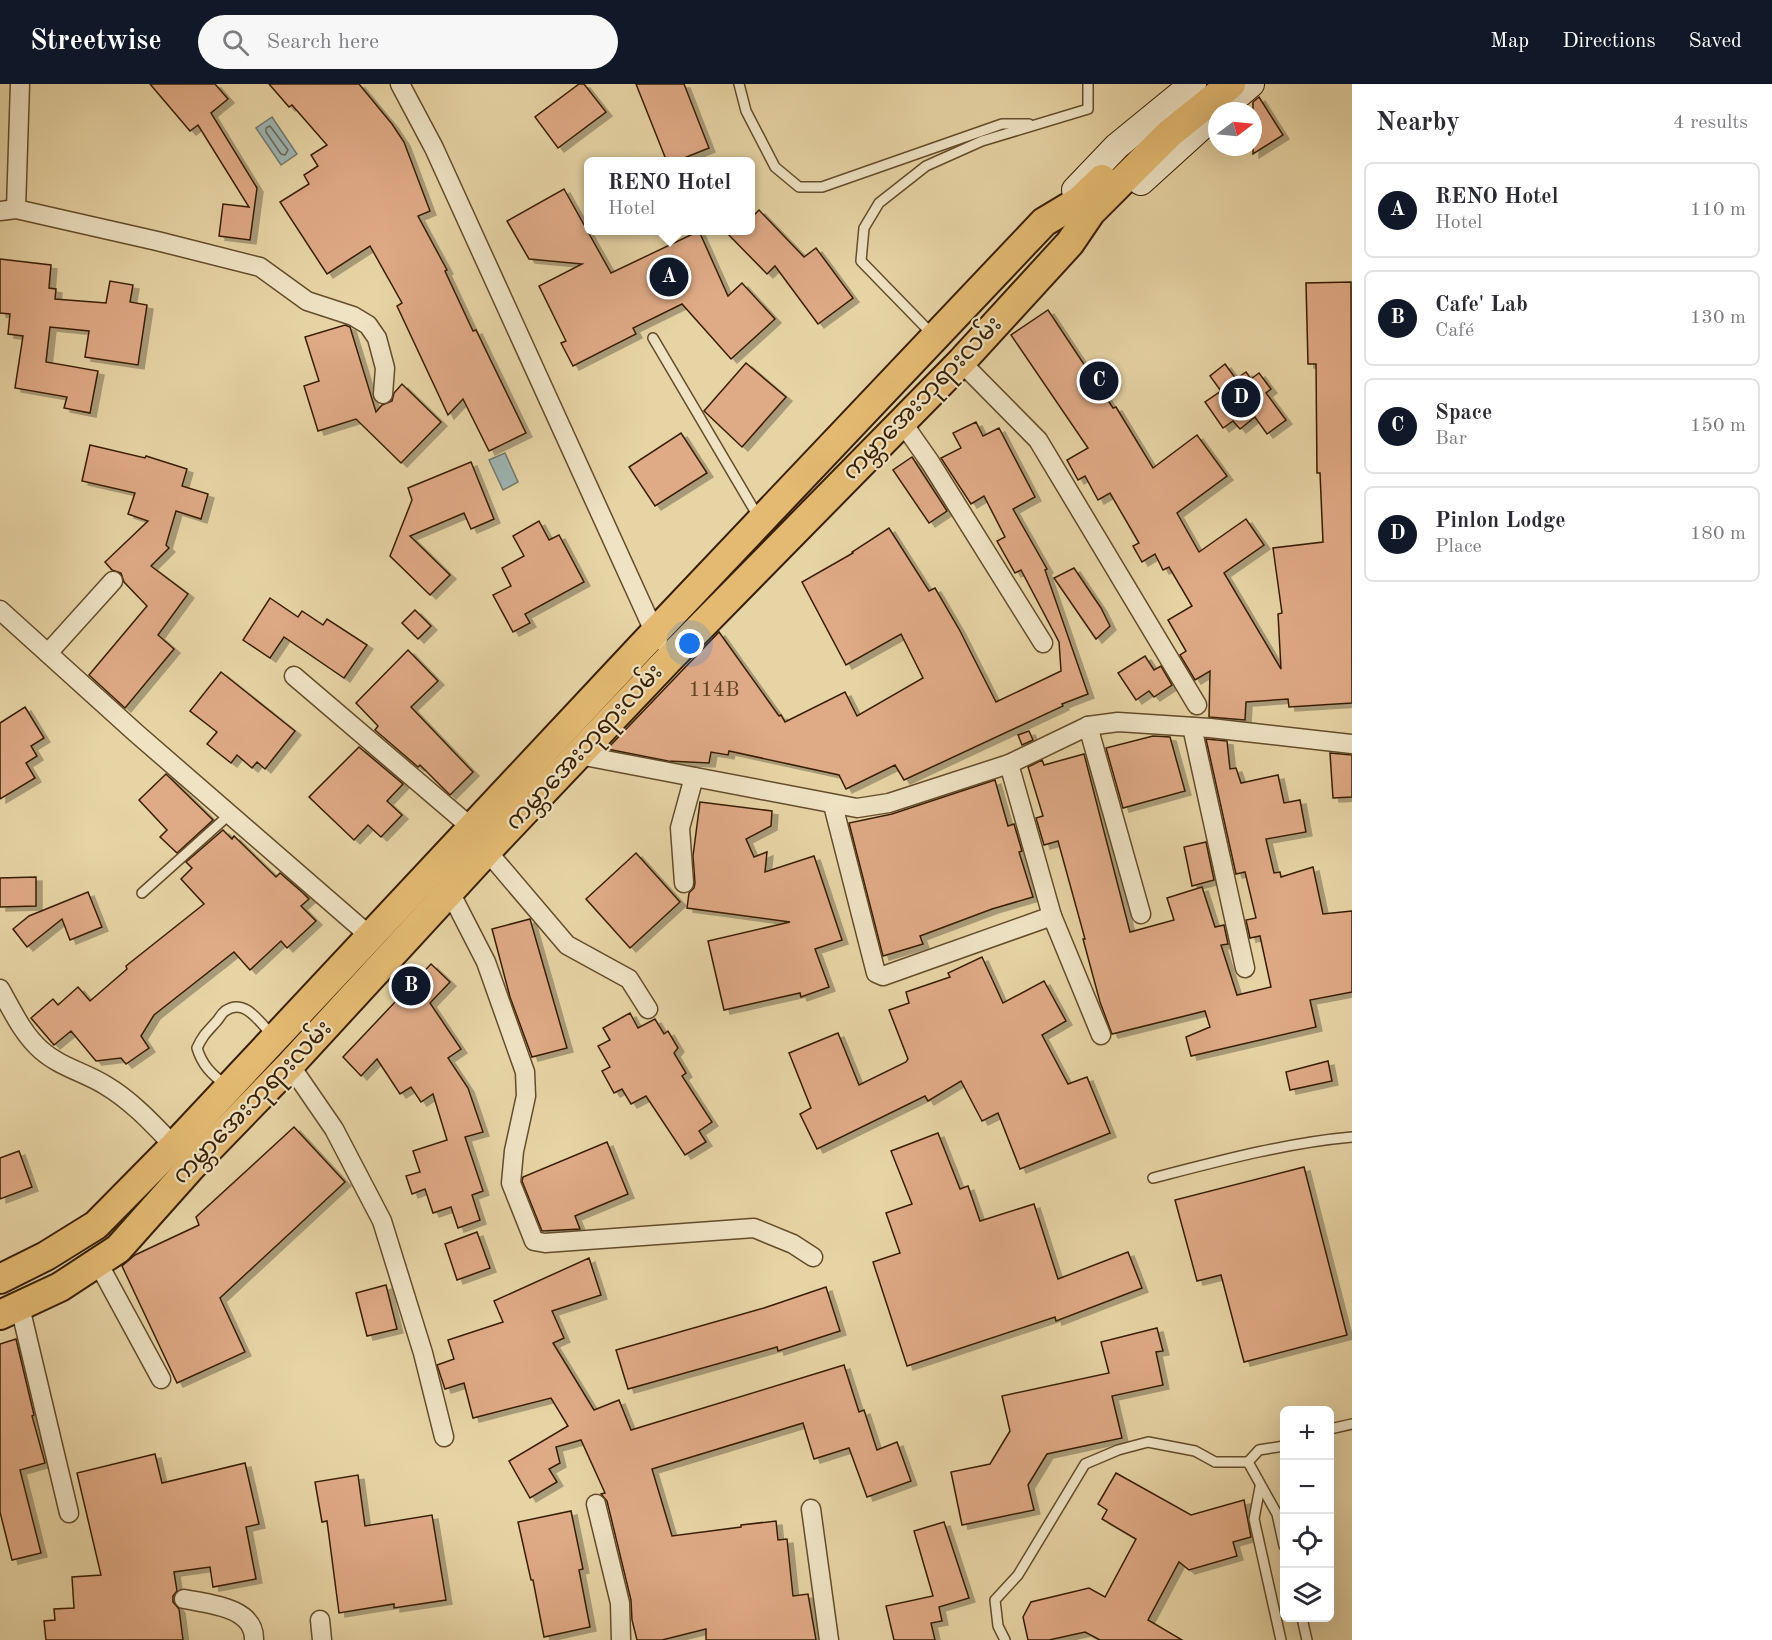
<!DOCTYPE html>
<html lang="en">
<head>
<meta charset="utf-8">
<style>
	:root { --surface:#fff; --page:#f7f7f7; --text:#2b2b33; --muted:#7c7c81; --line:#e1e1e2; --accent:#111827 }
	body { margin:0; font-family:"Old Standard TT","Noto Sans Myanmar",serif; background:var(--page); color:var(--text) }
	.controls { position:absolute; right:18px; bottom:18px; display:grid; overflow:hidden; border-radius:9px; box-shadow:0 6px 24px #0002 }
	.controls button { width:54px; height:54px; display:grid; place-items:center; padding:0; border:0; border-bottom:2px solid var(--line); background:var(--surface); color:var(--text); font:30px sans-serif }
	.compass { position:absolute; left:1208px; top:18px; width:54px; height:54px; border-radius:50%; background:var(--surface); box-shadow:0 6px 24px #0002; rotate:74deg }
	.you { position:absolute; left:690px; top:560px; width:21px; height:21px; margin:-15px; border:4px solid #fff; border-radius:50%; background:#1a73e8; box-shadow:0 0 0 9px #1a73e833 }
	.badge { display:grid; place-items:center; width:39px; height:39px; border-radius:50%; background:var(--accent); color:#fff; font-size:20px; font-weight:700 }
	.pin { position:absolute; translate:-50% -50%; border:3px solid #fff; box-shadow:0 2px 6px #0006 }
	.popup { position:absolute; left:584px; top:73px; width:171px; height:78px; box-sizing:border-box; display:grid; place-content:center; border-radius:9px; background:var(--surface); filter:drop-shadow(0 2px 4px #0005); font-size:20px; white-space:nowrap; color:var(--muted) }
	.popup b { font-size:22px; color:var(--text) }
	.popup::after { content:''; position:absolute; left:50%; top:100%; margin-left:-12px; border:12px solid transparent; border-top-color:var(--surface) }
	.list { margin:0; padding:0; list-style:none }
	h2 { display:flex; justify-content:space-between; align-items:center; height:78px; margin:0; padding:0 24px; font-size:26px }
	h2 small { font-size:20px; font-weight:400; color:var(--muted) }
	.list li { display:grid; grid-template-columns:39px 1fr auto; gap:18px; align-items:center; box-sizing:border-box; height:96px; margin:0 12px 12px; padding:0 12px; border:2px solid var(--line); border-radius:9px }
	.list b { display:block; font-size:22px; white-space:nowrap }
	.list p { margin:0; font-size:20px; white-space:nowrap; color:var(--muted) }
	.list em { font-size:20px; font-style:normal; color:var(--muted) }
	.icon { flex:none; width:33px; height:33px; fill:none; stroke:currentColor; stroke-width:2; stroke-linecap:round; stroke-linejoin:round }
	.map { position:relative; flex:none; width:1352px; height:1556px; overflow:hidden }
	header { display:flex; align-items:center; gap:36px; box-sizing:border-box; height:84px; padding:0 30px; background:var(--accent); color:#fff }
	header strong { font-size:28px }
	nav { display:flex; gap:33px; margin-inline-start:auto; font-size:21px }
	.search { width:420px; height:54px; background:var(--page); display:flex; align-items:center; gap:15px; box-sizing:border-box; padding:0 21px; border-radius:33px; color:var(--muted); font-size:22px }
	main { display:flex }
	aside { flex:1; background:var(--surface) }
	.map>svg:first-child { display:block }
	.water { fill:#9db5b3; stroke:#75796c; stroke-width:1.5 }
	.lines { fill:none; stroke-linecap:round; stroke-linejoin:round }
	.shore { stroke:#6b6a5a; stroke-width:1.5 }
	.building { fill:#dfaa86; stroke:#391f01; stroke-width:1.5; filter:url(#shadow) }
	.lane-casing { stroke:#644c2a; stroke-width:12 }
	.street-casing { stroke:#644c2a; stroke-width:21 }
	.secondary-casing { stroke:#391f01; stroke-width:28 }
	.primary-casing { stroke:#391f01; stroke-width:32 }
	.lane { stroke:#efe3c4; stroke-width:9 }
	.street { stroke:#efe3c4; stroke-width:18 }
	.secondary { stroke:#efe3c4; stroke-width:26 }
	.primary { stroke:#e4ba72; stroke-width:28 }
	.labels { text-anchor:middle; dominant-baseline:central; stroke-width:4.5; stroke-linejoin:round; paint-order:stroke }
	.number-label { font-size:21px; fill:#624222 }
	.street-label { font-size:24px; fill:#391f01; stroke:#efe3c4 }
</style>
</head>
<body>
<header>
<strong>Streetwise</strong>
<div class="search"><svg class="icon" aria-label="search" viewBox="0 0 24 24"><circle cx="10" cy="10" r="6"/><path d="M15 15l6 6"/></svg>Search here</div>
<nav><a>Map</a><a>Directions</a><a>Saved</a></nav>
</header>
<main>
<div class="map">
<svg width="1352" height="1556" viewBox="0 0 1352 1556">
	<defs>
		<filter id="shadow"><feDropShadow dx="6" dy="4" stdDeviation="0" flood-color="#0004"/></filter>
	</defs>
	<rect width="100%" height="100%" fill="#e7d4a5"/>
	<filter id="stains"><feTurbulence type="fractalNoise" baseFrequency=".00333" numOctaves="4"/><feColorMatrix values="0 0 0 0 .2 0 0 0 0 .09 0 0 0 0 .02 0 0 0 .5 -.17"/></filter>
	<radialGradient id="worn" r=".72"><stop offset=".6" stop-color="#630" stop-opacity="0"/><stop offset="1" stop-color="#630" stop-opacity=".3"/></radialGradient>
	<g class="water">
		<path d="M272,33L297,70L281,81L256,44Z"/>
		<path d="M505,369L518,398L503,406L489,376Z"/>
	</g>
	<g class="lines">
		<path class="shore" d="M270,42L288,66L285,71L281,70L266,48V44Z"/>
	</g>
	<g class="building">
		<path d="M150,0H215L228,15L211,29L257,104L250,156L219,152L223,120L249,123L198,41L190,47Z"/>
		<path d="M269,0H359L392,40L404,58L430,127L418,132L447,186L445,187L473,247L476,246L526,349L489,367L463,315L448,331L397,222L402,219L370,162L327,190L280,118L309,100L304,91L318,82L311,71L327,61L292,21L289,23Z"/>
		<path d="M579,0H584L606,28L558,64L535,33Z"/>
		<path d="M636,0H684L709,64L674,78H667Z"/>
		<path d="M1259,13L1283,51L1253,70V18Z"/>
		<path d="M564,105L611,189L699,147L728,212L742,199L775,235L731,275L682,220L633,244L636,250L573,282L561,259L566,257L539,202L582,180L529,175L507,137Z"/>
		<path d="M759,126L804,173L816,164L853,214L818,240L775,182L767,190L725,147H750V135Z"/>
		<path d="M0,175L51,181L49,204L56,205L55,215L106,219L110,197L133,201L130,218L147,221L138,281L85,273L89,247L50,243L46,278L98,287L90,329L64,324L67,313L15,304L23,252L8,250L10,230L0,229Z"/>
		<path d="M1351,198L1352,619L1289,623L1288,615L1246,618L1245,636L1209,633L1210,587L1195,596L1180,571L1186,567L1168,536L1192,522L1169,483L1163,486L1155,470L1142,478L1133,462L1139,459L1110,409L1098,416L1085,392L1078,396L1067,376L1088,364L1011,251L1048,226L1113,324L1116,323L1153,384L1197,351L1227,392L1177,429L1199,468L1246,435L1264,461L1224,489L1281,585L1278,530L1282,529L1273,464L1323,458L1320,389H1317L1316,280H1308L1306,199Z"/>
		<path d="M345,241L350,243L376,328L382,321L392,317L394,309L402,300L441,338L401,379L356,335L318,347L304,302L319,297L305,253Z"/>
		<path d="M746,279L786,313L742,363L704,327Z"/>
		<path d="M1225,280L1236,295L1246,288L1251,295L1259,289L1271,305L1266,309L1286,336L1267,350L1255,333L1240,345L1233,337L1223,344L1205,318L1221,307L1210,292Z"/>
		<path d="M976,338L983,352L999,344L1035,413L1013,425L1047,485L1045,486L1088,610L1062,620L1063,622L904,696L895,681L846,705L839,691L729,667L728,671L711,668L709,679L668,677L607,665L719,548L779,632L781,631L785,638L845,608L857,632L923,594L901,550L846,581L802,498L853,469L852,468L889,444L929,507L935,504L959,545L996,618L1061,587L1059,558L1021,486L1015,489L997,457L1005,453L984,412L971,420L941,374L961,364L953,349Z"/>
		<path d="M681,349L707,389L655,422L629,383Z"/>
		<path d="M90,361L145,374L146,372L187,385L182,402L208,410L201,435L176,427L166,461L169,464L151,482L188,510L158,551L174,565L125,624L89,591L147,522L124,498L121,489L112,486L105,478L148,437L128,430L135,409L82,397Z"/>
		<path d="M912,373L947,427L929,439L893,386Z"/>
		<path d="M471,378L494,435L471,445L464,429L410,452L450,491L430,511L390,472L412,416L408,404Z"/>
		<path d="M539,437L549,456L559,451L584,498L525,530L530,539L513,548L493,511L511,502L502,484L524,472L513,452Z"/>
		<path d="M1074,484L1101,524L1110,542L1096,555L1054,494Z"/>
		<path d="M270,514L298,533L302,527L323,541L327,535L367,561L344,594L284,553L270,574L243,556Z"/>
		<path d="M415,526L431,542L418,555L402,539Z"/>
		<path d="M408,566L438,597L411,623L473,688L450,711L420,681L418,683L375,646L378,642L356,619Z"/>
		<path d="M1145,572L1154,586L1161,582L1172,601L1154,613L1149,607L1136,616L1118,589Z"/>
		<path d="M221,588L295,647L265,685L257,678L252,684L237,671L231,679L207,660L217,648L190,627Z"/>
		<path d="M25,623L44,654L31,662L37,672L26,679L35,694L0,715V639Z"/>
		<path d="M1029,647L1033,656L1022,661L1018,651Z"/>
		<path d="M1153,652L1170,653L1185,707L1123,724L1106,664Z"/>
		<path d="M1206,655L1227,657L1230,685L1236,684L1241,699L1278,691L1284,719L1300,716L1306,748L1266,755L1274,789L1280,788L1281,793L1313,783L1323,830L1352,827V908L1310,916L1316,943L1191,972L1186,953L1210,943L1205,927L1112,950L1100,918L1083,855H1085L1058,757L1044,761L1036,734L1043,732L1028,683L1042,676L1044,681L1084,670L1130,848L1174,836L1167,814L1202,803L1215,843L1224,841L1228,860L1221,861L1237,911L1271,903L1260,852L1250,854L1246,836L1256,834L1245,788L1236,790Z"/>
		<path d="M359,663L403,700L387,717L402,731L381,753L368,741L354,756L309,713Z"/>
		<path d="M1330,669L1352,671V713L1333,714Z"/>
		<path d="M166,690L213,736L177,769L160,753L167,746L139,716Z"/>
		<path d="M995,696L1008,742L1014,740L1022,767L1019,768L1033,813L992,825L920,852L923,860L883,872L849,739L892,730Z"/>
		<path d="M700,718L772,727L771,742L746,755L754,773L767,768L765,788L814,772L842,856L815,865L829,903L801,913L800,909L724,926L708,857L790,838L687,824L689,809L694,804L695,799L693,772Z"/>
		<path d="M223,746L232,755L234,752L276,793L280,789L303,809L309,815L301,822L316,837L287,864L281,857L250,886L234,868L154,931L141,952L149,964L126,980L121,974L96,977L71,947L54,961L31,934L53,915L58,921L78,903L90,917L127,885L126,882L204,820L181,795L192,784L186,778Z"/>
		<path d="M1206,758L1214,796L1192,802L1184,763Z"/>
		<path d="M636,769L680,818L630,864L586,815Z"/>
		<path d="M36,793V822L0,823V794Z"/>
		<path d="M88,808L102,843L70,856L62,835L27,863L13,845L29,832Z"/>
		<path d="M530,835L567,964L532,973L510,913L492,845Z"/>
		<path d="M982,873L1003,919L1044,897L1066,937L1042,951L1068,1000L1087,993L1110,1049L1020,1085L998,1029L982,1037L961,997L928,1017L925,1012L817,1065L800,1030L811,1024L789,969L838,949L859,1001L906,978L908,975L889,926L909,919L906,908L950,893L948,889Z"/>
		<path d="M431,880L450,898L430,919L461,965L448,974L468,1004L483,1048L465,1053L483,1107L472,1111L480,1136L458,1144L451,1123L433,1129L425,1105L412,1110L406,1092L420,1088L413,1067L447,1056L433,1010L421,1018L411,1003L400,1010L377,975L361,992L343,973Z"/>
		<path d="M630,929L638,944L655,935L664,950L668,947L678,964L674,969L686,989L682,992L712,1038L699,1047L706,1058L685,1071L646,1012L631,1020L622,1005L614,1009L602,987L610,983L598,962L610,956L603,944Z"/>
		<path d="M1328,977L1332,997L1290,1006L1286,988Z"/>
		<path d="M294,1043L345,1098L220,1214L245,1268L177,1299L122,1182L135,1171L199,1141L196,1133Z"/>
		<path d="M938,1049L960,1105L968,1102L980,1137L1034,1120L1058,1195L1128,1168L1142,1204L1056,1237L1055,1233L907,1282L873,1178L900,1169L886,1129L912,1120L891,1067Z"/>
		<path d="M607,1058L628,1110L575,1132L580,1145L542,1147L522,1097L523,1093Z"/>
		<path d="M19,1067L32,1103L0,1115V1074Z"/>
		<path d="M1304,1083L1347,1251L1244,1278L1221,1191L1197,1197L1175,1116Z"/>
		<path d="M477,1148L490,1184L457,1196L445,1160Z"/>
		<path d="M589,1174L601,1211L552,1227L564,1254L553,1259L594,1326L619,1316L631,1346L844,1281L859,1328L864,1326L877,1366L897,1358L911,1397L867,1413L849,1364L814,1375L803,1339L652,1385L672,1452L741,1443V1441L776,1437L778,1456L787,1455L793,1512L808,1510L816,1556H706V1545L662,1556H637L632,1536L631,1516L607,1417L601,1410L605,1409L581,1356L556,1363L560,1379L549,1385L557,1398L530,1414L509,1377L568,1342L551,1314L473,1334L464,1299L445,1305L437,1281L454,1275L448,1256L503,1238L494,1217Z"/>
		<path d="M386,1201L397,1245L367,1252L356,1209Z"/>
		<path d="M826,1203L840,1247L778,1267L777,1263L628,1305L616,1266L764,1224Z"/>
		<path d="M1157,1244L1163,1267L1156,1268L1163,1301L1112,1312L1122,1354L1047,1370L1028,1401L1034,1426L962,1441L951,1388L990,1380L1010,1347L1002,1312L1109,1289L1101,1258Z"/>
		<path d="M16,1255L34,1331L32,1332L45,1379L20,1386L41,1469L12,1476L0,1428V1260Z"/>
		<path d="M155,1370L162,1399L245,1379L259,1440L246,1443L256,1495L213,1503L210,1483L174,1488L177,1507L173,1512V1518L179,1525L183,1556H46L44,1537L55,1536L54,1525L74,1524L72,1493L101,1491L77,1389Z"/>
		<path d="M1116,1389L1191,1431L1244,1416L1251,1453L1233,1458L1237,1472L1189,1486L1179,1478L1148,1536L1182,1556H1100L1085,1548L1049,1556H1028L1023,1533L1031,1518L1089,1504L1105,1513L1136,1455L1102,1435L1107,1426L1098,1420Z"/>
		<path d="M358,1391L365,1442L432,1431L446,1516L394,1524V1520L339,1529L327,1437L322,1438L315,1398Z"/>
		<path d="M571,1427L583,1485L579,1486L590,1543L544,1553L533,1496H531L518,1438Z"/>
		<path d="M944,1438L969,1514L939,1523L942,1537L931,1539L935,1556H894L886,1522L933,1512L914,1447Z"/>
	</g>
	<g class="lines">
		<defs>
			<g id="lane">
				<path d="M739,0L746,27L775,83L799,103H822L1002,40H1029"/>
				<path d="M932,250L861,177L864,144L879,119L926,82L982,57L1088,25V0"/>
				<path d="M653,254L759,434"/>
				<path d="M142,809L230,730"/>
				<path d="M226,1001C212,991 202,981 197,964C203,951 207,948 216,938C219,935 221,930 225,927C245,913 260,939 273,952"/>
				<path d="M1153,1094C1219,1077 1285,1059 1352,1053"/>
				<path d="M1330,1345L1352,1340"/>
				<path d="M1284,1362L1259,1366L1248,1378L1277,1430L1284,1462"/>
				<path d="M1260,1403L1254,1435L1281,1556"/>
				<path d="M1302,1534L1307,1556"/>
				<path d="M1005,1556L998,1542L995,1516L1018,1491L1085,1380L1118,1366L1148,1358L1195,1367L1215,1378H1248"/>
			</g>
			<g id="street">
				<path d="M400,0L434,64L658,556"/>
				<path d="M16,125L20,0"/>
				<path d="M0,127L16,125L157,157L260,183L307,217L353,232L368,241L377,254L385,284L383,310"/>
				<path d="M961,278L1038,356L1197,621"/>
				<path d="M902,338L930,378L1043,559"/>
				<path d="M0,526L136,649L371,853"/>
				<path d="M48,569L113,497"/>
				<path d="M294,592L472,744"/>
				<path d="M1088,642L1141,830"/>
				<path d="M1192,643L1245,884"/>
				<path d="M579,671L857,724L889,719L1009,680L1088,642L1118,638L1210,644L1352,660"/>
				<path d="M833,721L876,889L883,892L1052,832L1009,680"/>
				<path d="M487,767L567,861L629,895L648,925"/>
				<path d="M684,799L680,744L694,693"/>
				<path d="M450,808L486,878L525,988L526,1012L514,1067L511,1099L534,1157L545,1159L754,1144L793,1160L813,1173"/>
				<path d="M1052,832L1101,951"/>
				<path d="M0,905C12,926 22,949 41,966C60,983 84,988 105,1001C132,1017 153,1040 174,1062"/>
				<path d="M290,981L334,1045L382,1137L423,1269L444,1353"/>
				<path d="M98,1179L161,1295"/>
				<path d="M20,1223L69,1429"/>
				<path d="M596,1420L620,1519L621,1556"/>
				<path d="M811,1425L829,1556"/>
				<path d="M184,1515C209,1520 255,1523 254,1556"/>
				<path d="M320,1536L322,1556"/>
			</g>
			<g id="secondary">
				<path d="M1220,27L1251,0"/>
				<path d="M1141,98L1217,29"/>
				<path d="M1075,106L1117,62L1193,0"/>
			</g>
			<g id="primary">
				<path d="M0,1195L46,1172L96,1141L174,1062L642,562L1044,138L1079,117L1102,95"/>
				<path d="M0,1231L60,1203L118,1165L192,1082L290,981L487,767L669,575L961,278L1070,159L1091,128L1169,50L1231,0"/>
			</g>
		</defs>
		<use href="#lane" class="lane-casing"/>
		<use href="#street" class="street-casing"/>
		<use href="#secondary" class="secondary-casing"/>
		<use href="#primary" class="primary-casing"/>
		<use href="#lane" class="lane"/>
		<use href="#street" class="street"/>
		<use href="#secondary" class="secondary"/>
		<use href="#primary" class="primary"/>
	</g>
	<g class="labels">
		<g class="number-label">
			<text x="714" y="606">114B</text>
		</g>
		<g class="street-label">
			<text transform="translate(923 315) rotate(-46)">ကမ္ဘာအေးဘုရားလမ်း</text>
			<text transform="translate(585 664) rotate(-47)">ကမ္ဘာအေးဘုရားလမ်း</text>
			<text transform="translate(253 1019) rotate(-46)">ကမ္ဘာအေးဘုရားလမ်း</text>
		</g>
	</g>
	<rect width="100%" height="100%" filter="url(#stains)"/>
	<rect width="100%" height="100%" fill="url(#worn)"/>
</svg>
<div class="controls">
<button>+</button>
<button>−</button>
<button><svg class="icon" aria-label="locate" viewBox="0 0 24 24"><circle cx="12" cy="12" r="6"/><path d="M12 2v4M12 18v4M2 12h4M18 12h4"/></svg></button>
<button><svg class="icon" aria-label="layers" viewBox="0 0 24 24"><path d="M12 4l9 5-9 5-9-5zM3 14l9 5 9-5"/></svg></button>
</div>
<svg class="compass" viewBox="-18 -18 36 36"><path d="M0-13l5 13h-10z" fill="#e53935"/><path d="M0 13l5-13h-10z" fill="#7c7c81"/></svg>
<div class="you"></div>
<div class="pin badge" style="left:669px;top:193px">A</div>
<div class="popup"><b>RENO Hotel</b>Hotel</div>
<div class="pin badge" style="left:411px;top:902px">B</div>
<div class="pin badge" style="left:1099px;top:297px">C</div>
<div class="pin badge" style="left:1241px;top:314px">D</div>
</div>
<aside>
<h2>Nearby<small>4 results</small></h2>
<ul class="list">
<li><span class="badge">A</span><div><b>RENO Hotel</b><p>Hotel</p></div><em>110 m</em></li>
<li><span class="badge">B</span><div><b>Cafe' Lab</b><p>Café</p></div><em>130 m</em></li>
<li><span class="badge">C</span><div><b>Space</b><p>Bar</p></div><em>150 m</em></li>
<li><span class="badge">D</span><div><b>Pinlon Lodge</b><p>Place</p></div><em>180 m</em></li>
</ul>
</aside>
</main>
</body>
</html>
